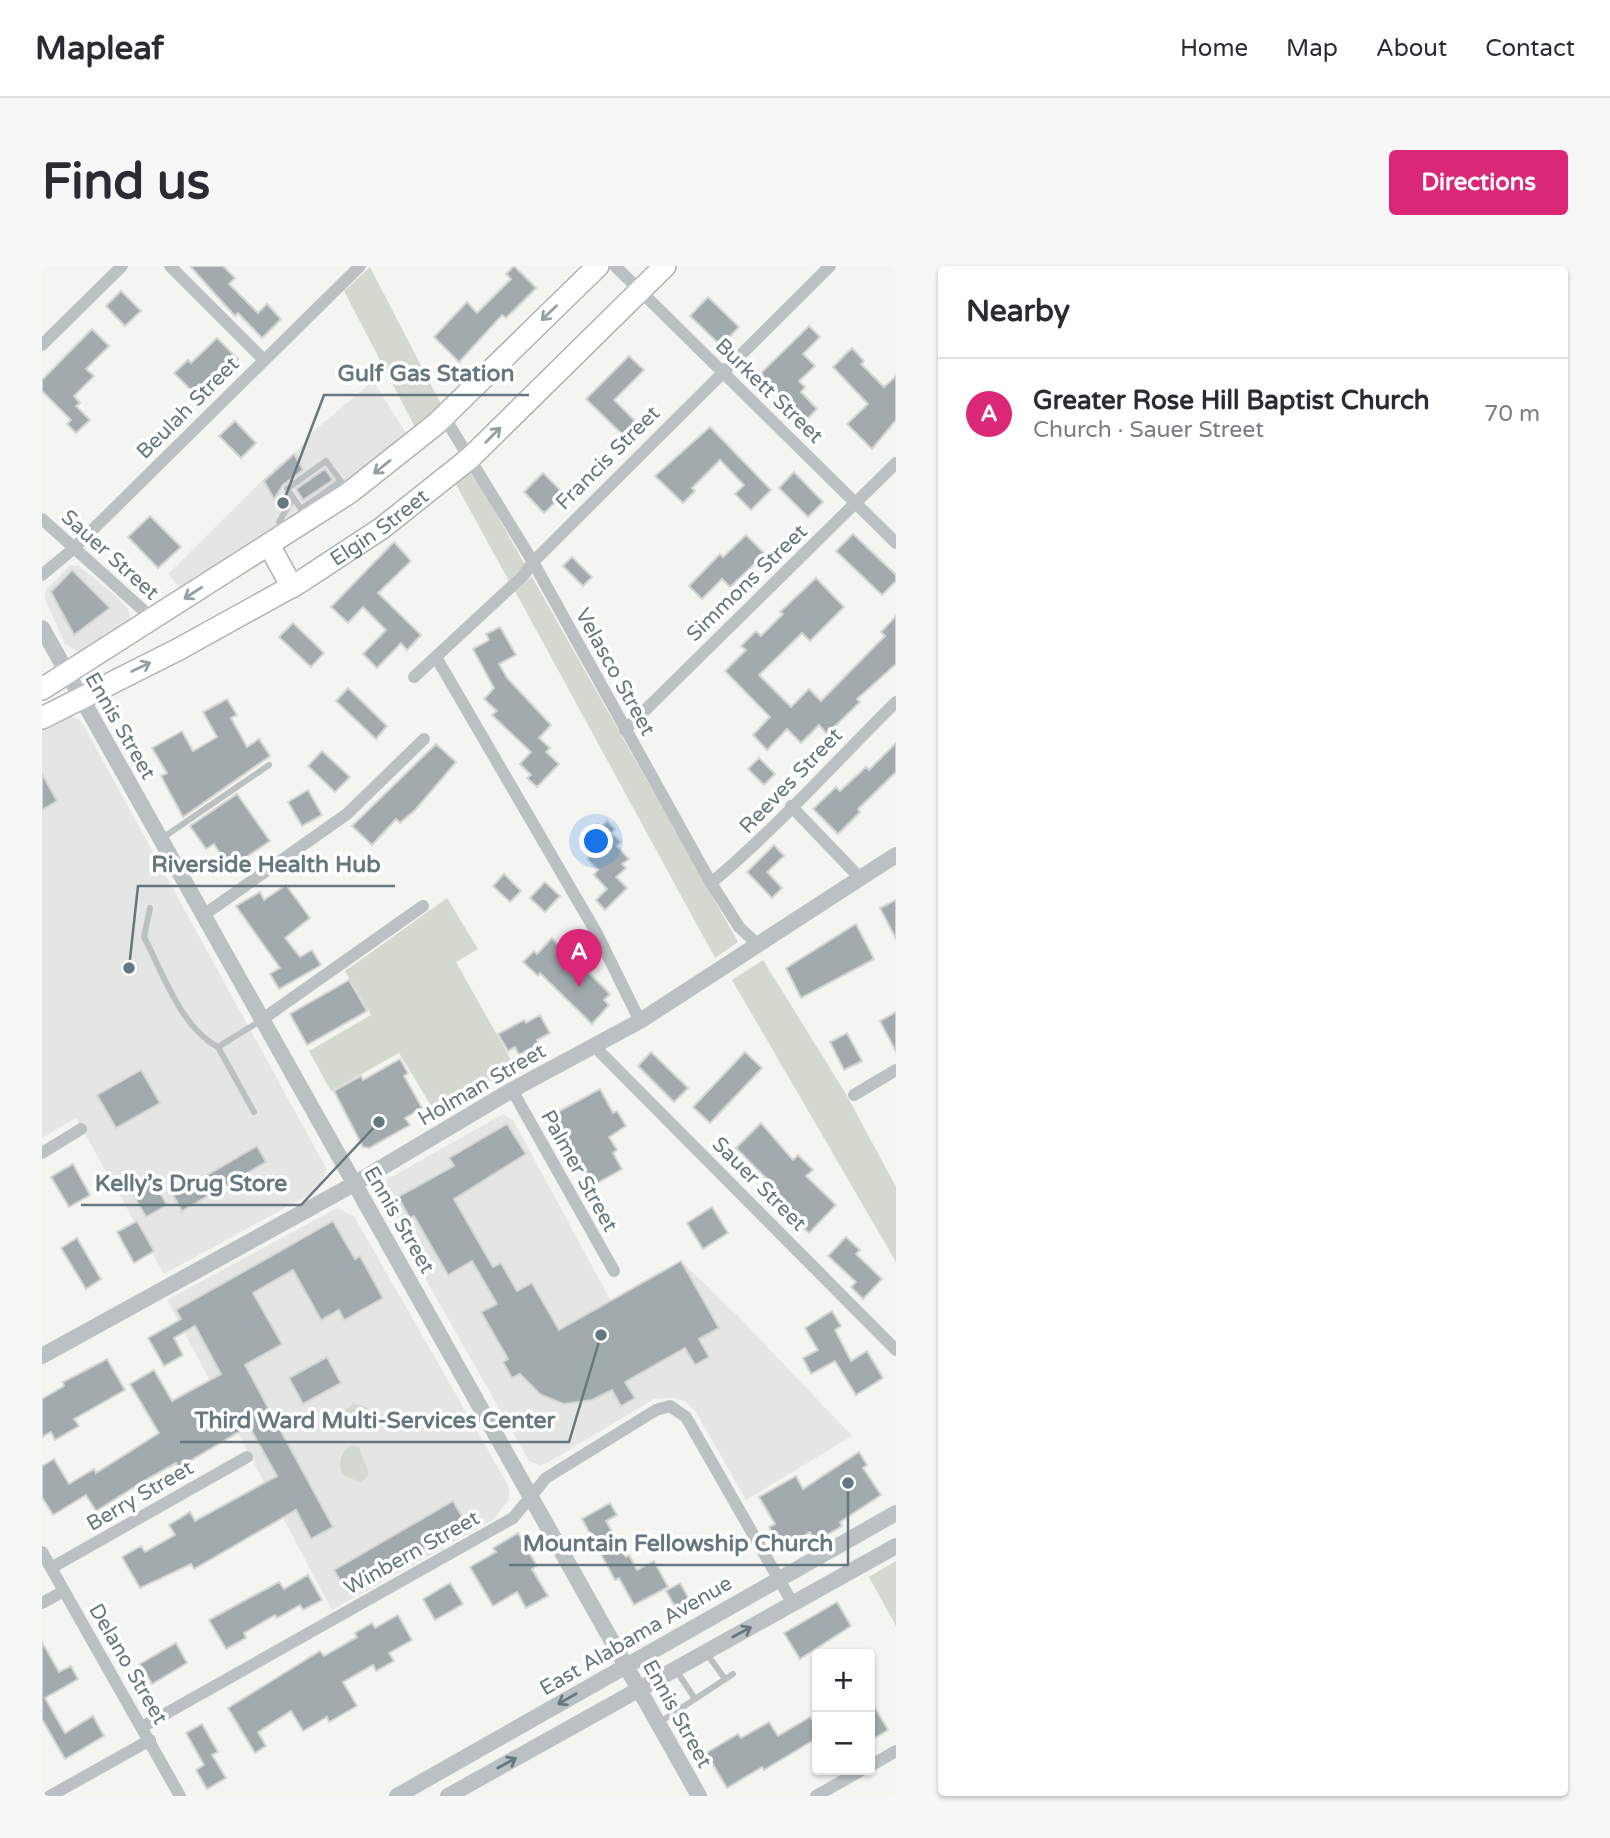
<!DOCTYPE html>
<html lang="en">
<head>
<meta charset="utf-8">
<style>
	:root { --surface:#fff; --page:#f7f7f7; --text:#2b2b33; --muted:#7c7c81; --line:#e1e1e2; --accent:#db2777 }
	body { margin:0; font-family:"Varela Round",sans-serif; background:var(--page); color:var(--text) }
	.controls { position:absolute; right:21px; bottom:21px; display:grid; overflow:hidden; border-radius:7px; box-shadow:0 2px 5px #0004 }
	.controls button { width:63px; height:63px; display:grid; place-items:center; padding:0; border:0; border-bottom:2px solid var(--line); background:var(--surface); color:var(--text); font:35px sans-serif }
	.you { position:absolute; left:555px; top:576px; width:24px; height:24px; margin:-18px; border:5px solid #fff; border-radius:50%; background:#1a73e8; box-shadow:0 0 0 10px #1a73e833 }
	.badge { display:grid; place-items:center; width:46px; height:46px; border-radius:50%; background:var(--accent); color:#fff; font-size:23px; font-weight:700 }
	.pin { position:absolute; translate:-50% -58px; filter:drop-shadow(0 2px 4px #0008) }
	.pin::after { content:''; position:absolute; top:37px; width:24px; height:21px; background:inherit; clip-path:polygon(0 0,100% 0,50% 100%) }
	.list { margin:0; padding:0; list-style:none }
	h2 { display:flex; justify-content:space-between; align-items:center; height:91px; margin:0; padding:0 28px; font-size:30px }
	h2 small { font-size:23px; font-weight:400; color:var(--muted) }
	.list li { display:grid; grid-template-columns:46px 1fr auto; gap:21px; align-items:center; box-sizing:border-box; height:112px; padding:0 28px; border-top:2px solid var(--line) }
	.list b { display:block; font-size:26px; white-space:nowrap }
	.list p { margin:0; font-size:23px; white-space:nowrap; color:var(--muted) }
	.list em { font-size:23px; font-style:normal; color:var(--muted) }
	.map { position:relative; flex:none; width:854px; height:1530px; overflow:hidden; border-radius:7px }
	header { display:flex; align-items:center; gap:42px; box-sizing:border-box; height:98px; padding:0 35px; background:var(--surface); border-bottom:2px solid var(--line) }
	header strong { font-size:33px }
	nav { display:flex; gap:38px; margin-inline-start:auto; font-size:24px }
	.intro { display:flex; align-items:center; justify-content:space-between; box-sizing:border-box; height:168px; padding:0 42px }
	h1 { margin:0; font-size:49px }
	.button { padding:18px 32px; border-radius:7px; background:var(--accent); color:#fff; font-size:24px; font-weight:700 }
	main { display:flex; gap:42px; padding:0 42px }
	aside { flex:1; background:var(--surface); border-radius:7px; box-shadow:0 2px 5px #0004 }
	.map>svg:first-child { display:block }
	.built { fill:#e5e5e4 }
	.green { fill:#d4d9d0 }
	.building { fill:#a1abae; stroke:#d5d5d3; stroke-width:2 }
	.lines { fill:none; stroke-linecap:round; stroke-linejoin:round }
	.primary-casing { stroke:#aeb4b6; stroke-width:24 }
	.service { stroke:#bbc0c2; stroke-width:6 }
	.minor { stroke:#bbc0c2; stroke-width:12 }
	.tertiary { stroke:#bbc0c2; stroke-width:16 }
	.primary { stroke:#fff; stroke-width:21 }
	.oneway { stroke:#93a0a5 }
	.oneway2 { stroke:#65777f }
	.labels { text-anchor:middle; dominant-baseline:central; stroke-width:7; stroke-linejoin:round; paint-order:stroke }
	.street-label { font-size:21px; fill:#65777f; stroke:#fff }
	.leader { fill:none; stroke:#65777f; stroke-width:2.5 }
	.callout-dot { fill:#65777f; stroke:#fff; stroke-width:2.5 }
	.callout-label { font-size:23px; text-anchor:middle; font-weight:bold; fill:#65777f; stroke:#fff; stroke-width:7; stroke-linejoin:round; paint-order:stroke }
</style>
</head>
<body>
<header>
<strong>Mapleaf</strong>
<nav><a>Home</a><a>Map</a><a>About</a><a>Contact</a></nav>
</header>
<div class="intro"><h1>Find us</h1><a class="button">Directions</a></div>
<main>
<div class="map">
<svg width="854" height="1530" viewBox="0 0 854 1530">
	<rect width="100%" height="100%" fill="#f4f4f0"/>
	<g class="built">
		<path d="M331,115L366,170L307,219L141,326L126,308L236,199L252,188L274,163Z"/>
		<path d="M28,299L37,300L74,330L86,343L89,354L37,387L23,378L3,333L4,324Z"/>
		<path d="M27,449L38,454L43,462L284,902L280,919L270,927L122,1008L34,852L0,872V462Z"/>
		<path d="M461,848L471,854L569,1035L639,995L699,1053L810,1170L704,1234L654,1146L644,1136L633,1132L612,1133L505,1197L498,1199L487,1195L337,931V924L346,913Z"/>
		<path d="M295,942L312,950L467,1221V1233L451,1254L290,1344L125,1034Z"/>
	</g>
	<g class="green">
		<path d="M328,1L401,142L375,165L302,25Z"/>
		<path d="M429,203L483,299L467,315L412,215Z"/>
		<path d="M490,311L696,676L673,692L473,325Z"/>
		<path d="M405,632L436,683L414,696L473,801L393,846L357,787L289,825L267,785L329,749L303,705Z"/>
		<path d="M721,694L804,828L854,921V996L690,714Z"/>
		<path d="M311,1137L326,1142L330,1153L318,1162L304,1166L299,1159L301,1147Z"/>
		<path d="M310,1179L318,1182C318,1193 327,1198 326,1209L319,1217L300,1208C296,1197 299,1184 310,1179Z"/>
		<path d="M854,1295V1360L827,1311Z"/>
	</g>
	<g class="building">
		<path d="M148,0H181L193,12L187,18L216,47L225,38L239,53L220,72L196,47L193,50Z"/>
		<path d="M472,0L494,22L464,52L460,49L417,96L392,71L425,36L435,47L469,13L464,8Z"/>
		<path d="M79,25L99,45L83,60L64,40Z"/>
		<path d="M666,31L697,61L679,80L648,50Z"/>
		<path d="M767,60L778,71L761,88L773,100L757,115L763,121L759,126L775,143L764,154L716,110Z"/>
		<path d="M50,63L67,80L44,103L52,110L32,130L38,137L34,140L48,154L34,167L25,158L29,154L0,125V114Z"/>
		<path d="M175,72L196,93L179,109L176,106L153,128L132,107L146,94L149,97Z"/>
		<path d="M810,82L822,95L819,98L842,121L854,110V154L830,183L805,158L826,138L791,101Z"/>
		<path d="M587,90L602,104L572,134L596,158L583,171L544,133Z"/>
		<path d="M193,155L214,177L199,192L177,170Z"/>
		<path d="M668,161L729,224L709,244L693,228L702,219L678,194L650,222L653,225L641,237L613,210Z"/>
		<path d="M252,188L261,204L241,219L232,233L222,215Z"/>
		<path d="M283,203L291,214L261,234L254,223Z"/>
		<path d="M752,206L781,236L766,251L737,222Z"/>
		<path d="M501,207L522,228L502,247L482,226Z"/>
		<path d="M108,250L139,281L116,302L86,271Z"/>
		<path d="M811,268L854,309V315L840,329L794,285Z"/>
		<path d="M704,269L723,288L688,321L680,313L660,333L647,320L678,288L681,291Z"/>
		<path d="M352,276L369,295L336,327L379,369L365,384L359,377L335,402L321,388L344,364L321,341L306,357L289,341Z"/>
		<path d="M530,291L550,311L541,320L521,300Z"/>
		<path d="M30,304L68,342L32,369L9,326Z"/>
		<path d="M774,312L802,341L768,375L760,367L717,409L749,441L767,423L779,435L843,370L839,366L854,350V398L815,433L818,436L785,468L777,459L759,477L745,463L725,484L711,469L728,451L683,405L704,384L699,380L714,365L719,370L741,348L738,346Z"/>
		<path d="M251,357L282,387L269,401L237,371Z"/>
		<path d="M458,361L474,389L457,398L465,412L509,459L497,472L508,482L504,486L517,498L495,521L485,512L489,509L478,498L489,486L450,449L455,445L442,433L452,422L431,383L447,374L444,368Z"/>
		<path d="M306,422L345,460L334,473L294,435Z"/>
		<path d="M185,433L195,449L189,452L205,481L217,473L228,490L141,551L119,510L125,507L110,482L140,465L151,485L175,471L161,446Z"/>
		<path d="M854,477V506L816,543L818,546L796,568L771,543L794,521L798,525L824,501L827,504Z"/>
		<path d="M394,478L414,496L374,543L358,557L354,553L330,579L310,560Z"/>
		<path d="M280,485L308,511L293,526L266,500Z"/>
		<path d="M717,492L733,508L722,519L706,503Z"/>
		<path d="M0,508L15,535L0,544Z"/>
		<path d="M266,524L280,549L260,560L246,536Z"/>
		<path d="M195,528L228,575L188,602L172,578L164,583L148,560Z"/>
		<path d="M565,555L573,563L570,567L579,576L575,580L587,593L580,598L584,602L574,611L585,622L563,644L554,634L565,623L552,609L556,604L545,593L549,589L537,577L556,558L559,561Z"/>
		<path d="M732,579L742,590L725,606L740,622L730,632L705,606Z"/>
		<path d="M462,608L479,625L468,636L451,620Z"/>
		<path d="M503,616L518,630L503,646L488,632Z"/>
		<path d="M244,619L268,652L243,672L258,691L270,684L279,699L237,723L228,708L238,702L194,640L218,626L222,634Z"/>
		<path d="M854,634V673L838,642Z"/>
		<path d="M814,658L832,693L759,732L744,702Z"/>
		<path d="M510,672L529,691L535,685L550,699L544,704L568,728L562,734L567,739L550,758L498,707L496,710L481,696L492,685L495,688Z"/>
		<path d="M307,714L325,745L265,779L248,748Z"/>
		<path d="M854,746V786L838,755Z"/>
		<path d="M498,749L508,767L495,774L497,778L477,789L473,781L466,785L456,768L482,754L484,757Z"/>
		<path d="M805,767L820,795L802,804L788,776Z"/>
		<path d="M609,786L646,822L632,836L596,800Z"/>
		<path d="M703,786L720,802L668,857L651,841Z"/>
		<path d="M358,793L366,807L362,810L380,842L363,852L368,859L327,882L321,881L292,825L319,810L321,814Z"/>
		<path d="M99,804L118,837L74,862L55,829Z"/>
		<path d="M558,823L571,847L575,845L584,860L567,871L575,884L571,887L580,903L550,920L508,850Z"/>
		<path d="M719,857L751,894L756,889L771,904L764,910L794,939L767,967L722,925L729,917L694,882Z"/>
		<path d="M465,858L484,888L412,933L451,1001L459,997L475,1025L490,1017L517,1064L639,995L677,1062L657,1073L667,1091L653,1099L643,1082L583,1116L593,1132L579,1140L570,1124L550,1134L522,1138L499,1129L478,1108L470,1112L461,1096L466,1093L439,1046L455,1038L430,995L406,1009L372,950L368,952L356,931L412,900L407,892Z"/>
		<path d="M215,880L224,896L140,945L131,929Z"/>
		<path d="M31,898L48,929L27,941L9,911Z"/>
		<path d="M109,911L125,939L104,951L88,923Z"/>
		<path d="M670,941L686,967L661,983L645,957Z"/>
		<path d="M95,955L112,985L92,997L75,966Z"/>
		<path d="M291,955L313,993L318,990L341,1032L302,1054L297,1044L279,1054L251,1004L211,1027L240,1078L203,1099L291,1261L269,1273L254,1244L152,1303L149,1298L98,1322L80,1291L99,1280L103,1286L133,1269L127,1259L148,1246L153,1255L235,1210L207,1160L136,1202L134,1197L105,1213L54,1245L44,1229L11,1249L0,1231V1200L12,1193L27,1218L52,1203L54,1207L117,1167L88,1118L112,1104L130,1135L179,1108L153,1060L132,1072L141,1089L122,1100L106,1072L139,1053L134,1044Z"/>
		<path d="M804,971L818,984L814,988L840,1013L821,1033L809,1021L814,1016L786,990Z"/>
		<path d="M35,972L59,1013L44,1023L19,982Z"/>
		<path d="M790,1045L799,1060L793,1064L809,1095L825,1085L841,1112L814,1129L793,1095L769,1108L761,1092L776,1084L763,1062Z"/>
		<path d="M285,1091L299,1117L261,1138L247,1112Z"/>
		<path d="M65,1093L83,1124L32,1153L37,1160L13,1174L9,1166L0,1171V1133L22,1120L21,1116Z"/>
		<path d="M817,1186L825,1199L821,1202L839,1229L798,1256L800,1260L774,1275L768,1266L739,1283L727,1261L733,1258L717,1231L754,1210L761,1223Z"/>
		<path d="M411,1235L424,1257L305,1326L292,1304Z"/>
		<path d="M568,1237L575,1249L564,1255L584,1291L587,1289L595,1304L612,1295L626,1321L592,1339L577,1312L573,1314L540,1253Z"/>
		<path d="M476,1267L495,1300L490,1303L506,1330L484,1342L475,1326L451,1340L428,1301L454,1286L451,1282Z"/>
		<path d="M266,1309L280,1334L261,1344L258,1339L235,1352L233,1349L202,1367L204,1372L184,1383L167,1354L237,1316L242,1323Z"/>
		<path d="M408,1317L421,1338L393,1354L381,1333Z"/>
		<path d="M638,1317L653,1343L639,1351L624,1325Z"/>
		<path d="M795,1336L809,1360L758,1393L742,1367Z"/>
		<path d="M356,1349L370,1374L347,1387L352,1395L334,1405L331,1399L301,1416L315,1440L287,1456L285,1451L261,1465L249,1445L216,1466L224,1480L213,1487L186,1442L278,1385L282,1390L315,1371L313,1367L330,1357L333,1362Z"/>
		<path d="M0,1376L17,1406L29,1400L36,1413L3,1432L23,1467L51,1450L62,1470L23,1493L0,1453Z"/>
		<path d="M134,1377L145,1397L110,1418L98,1398Z"/>
		<path d="M828,1433L846,1464L828,1475Z"/>
		<path d="M768,1451L775,1463V1472L722,1504L720,1501L685,1522L664,1487L696,1468L699,1472L727,1456L736,1470Z"/>
		<path d="M160,1458L176,1486L170,1489L184,1512L165,1523L154,1504L162,1499L144,1467Z"/>
	</g>
	<g class="lines">
		<defs>
			<g id="primary">
				<path d="M227,279L250,321"/>
				<path d="M0,423L307,227L394,158L556,0"/>
				<path id="s1" d="M0,452L137,383L258,316L340,262L428,192L623,0"/>
			</g>
		</defs>
		<use href="#primary" class="primary-casing"/>
		<g class="service">
			<path d="M299,215L259,243L245,223L284,195L306,225"/>
			<path d="M242,264L237,256L251,232"/>
			<path d="M119,573L227,499"/>
			<path d="M108,642L102,671C121,707 139,762 176,781"/>
			<path d="M212,846L176,781L218,755"/>
			<path d="M665,1388L683,1413"/>
			<path d="M634,1404L653,1433"/>
			<path d="M618,1456L691,1408"/>
		</g>
		<g class="minor">
			<path d="M128,0L222,94"/>
			<path d="M573,0L854,277"/>
			<path d="M0,79L80,0"/>
			<path d="M401,149L491,296L669,617L697,661L715,678"/>
			<path d="M0,253L111,353"/>
			<path d="M0,309L31,283L318,0"/>
			<path d="M394,391L554,666L598,755"/>
			<path d="M372,411L481,310L491,296L788,0"/>
			<path d="M583,464L854,197"/>
			<path d="M749,540L818,612"/>
			<path d="M669,617C734,563 793,496 854,436"/>
			<path d="M163,648L305,548L382,473"/>
			<path d="M218,755L381,640"/>
			<path d="M552,780L854,1084"/>
			<path d="M470,824L572,1005"/>
			<path d="M812,829L854,804"/>
			<path d="M0,887L39,863"/>
			<path d="M0,1286L138,1530"/>
			<path d="M9,1302L205,1191"/>
			<path d="M0,1337L22,1325"/>
			<path d="M100,1461L471,1252L504,1212L614,1144L628,1140L644,1151L751,1338"/>
			<path d="M828,1500L854,1485"/>
			<path d="M8,1530L108,1474"/>
			<path d="M774,1530L820,1504"/>
		</g>
		<g class="tertiary">
			<path d="M0,362L657,1530"/>
			<path d="M0,1090L312,918L470,824L598,755L854,589"/>
			<path d="M355,1530L854,1247"/>
			<path d="M406,1530L854,1280"/>
		</g>
		<use href="#primary" class="primary"/>
	</g>
	<defs><path id="oneway-shaft" d="M-6 0H5M1.5-3L5.5 0L1.5 3" fill="none" stroke-width="1.6" stroke-linecap="round" stroke-linejoin="round" transform="scale(1.75)"/></defs>
	<g class="oneway">
		<use href="#oneway-shaft" transform="translate(507 47) rotate(136)"/>
		<use href="#oneway-shaft" transform="translate(451 169) rotate(-45)"/>
		<use href="#oneway-shaft" transform="translate(340 201) rotate(141)"/>
		<use href="#oneway-shaft" transform="translate(151 327) rotate(147)"/>
		<use href="#oneway-shaft" transform="translate(99 401) rotate(-25)"/>
	</g>
	<g class="oneway2">
		<use href="#oneway-shaft" transform="translate(700 1366) rotate(-29)"/>
		<use href="#oneway-shaft" transform="translate(525 1433) rotate(150)"/>
		<use href="#oneway-shaft" transform="translate(465 1497) rotate(-29)"/>
	</g>
	<g class="labels">
		<g class="street-label">
			<text transform="translate(727 125) rotate(44)">Burkett Street</text>
			<text transform="translate(146 142) rotate(-45)">Beulah Street</text>
			<text transform="translate(566 192) rotate(-45)">Francis Street</text>
			<text stroke="none"><textPath href="#s1" startOffset="388">Elgin Street</textPath></text>
			<text transform="translate(68 289) rotate(42)">Sauer Street</text>
			<text transform="translate(705 317) rotate(-44)">Simmons Street</text>
			<text transform="translate(573 406) rotate(61)">Velasco Street</text>
			<text transform="translate(78 460) rotate(60)">Ennis Street</text>
			<text transform="translate(749 515) rotate(-46)">Reeves Street</text>
			<text transform="translate(440 819) rotate(-30)">Holman Street</text>
			<text transform="translate(537 905) rotate(61)">Palmer Street</text>
			<text transform="translate(717 918) rotate(45)">Sauer Street</text>
			<text transform="translate(357 954) rotate(60)">Ennis Street</text>
			<text transform="translate(98 1230) rotate(-30)">Berry Street</text>
			<text transform="translate(370 1287) rotate(-29)">Winbern Street</text>
			<text transform="translate(594 1370) rotate(-30)">East Alabama Avenue</text>
			<text transform="translate(86 1398) rotate(60)">Delano Street</text>
			<text transform="translate(635 1448) rotate(61)">Ennis Street</text>
		</g>
	</g>
	<path class="leader" d="M241 237L282 129H487M87 702L96 620H353M337 856L259 939H39M559 1069L527 1176H138M806 1217L806 1299H467"/>
	<g class="callout-dot">
		<circle cx="241" cy="237" r="7"/>
		<circle cx="87" cy="702" r="7"/>
		<circle cx="337" cy="856" r="7"/>
		<circle cx="559" cy="1069" r="7"/>
		<circle cx="806" cy="1217" r="7"/>
	</g>
	<g class="callout-label">
		<text x="384" y="115">Gulf Gas Station</text>
		<text x="224" y="606">Riverside Health Hub</text>
		<text x="149" y="925">Kelly’s Drug Store</text>
		<text x="333" y="1162">Third Ward Multi-Services Center</text>
		<text x="636" y="1285">Mountain Fellowship Church</text>
	</g>
</svg>
<div class="controls">
<button>+</button>
<button>−</button>
</div>
<div class="you"></div>
<div class="pin badge" style="left:537px;top:721px">A</div>
</div>
<aside>
<h2>Nearby<small></small></h2>
<ul class="list">
<li><span class="badge">A</span><div><b>Greater Rose Hill Baptist Church</b><p>Church · Sauer Street</p></div><em>70 m</em></li>
</ul>
</aside>
</main>
</body>
</html>
